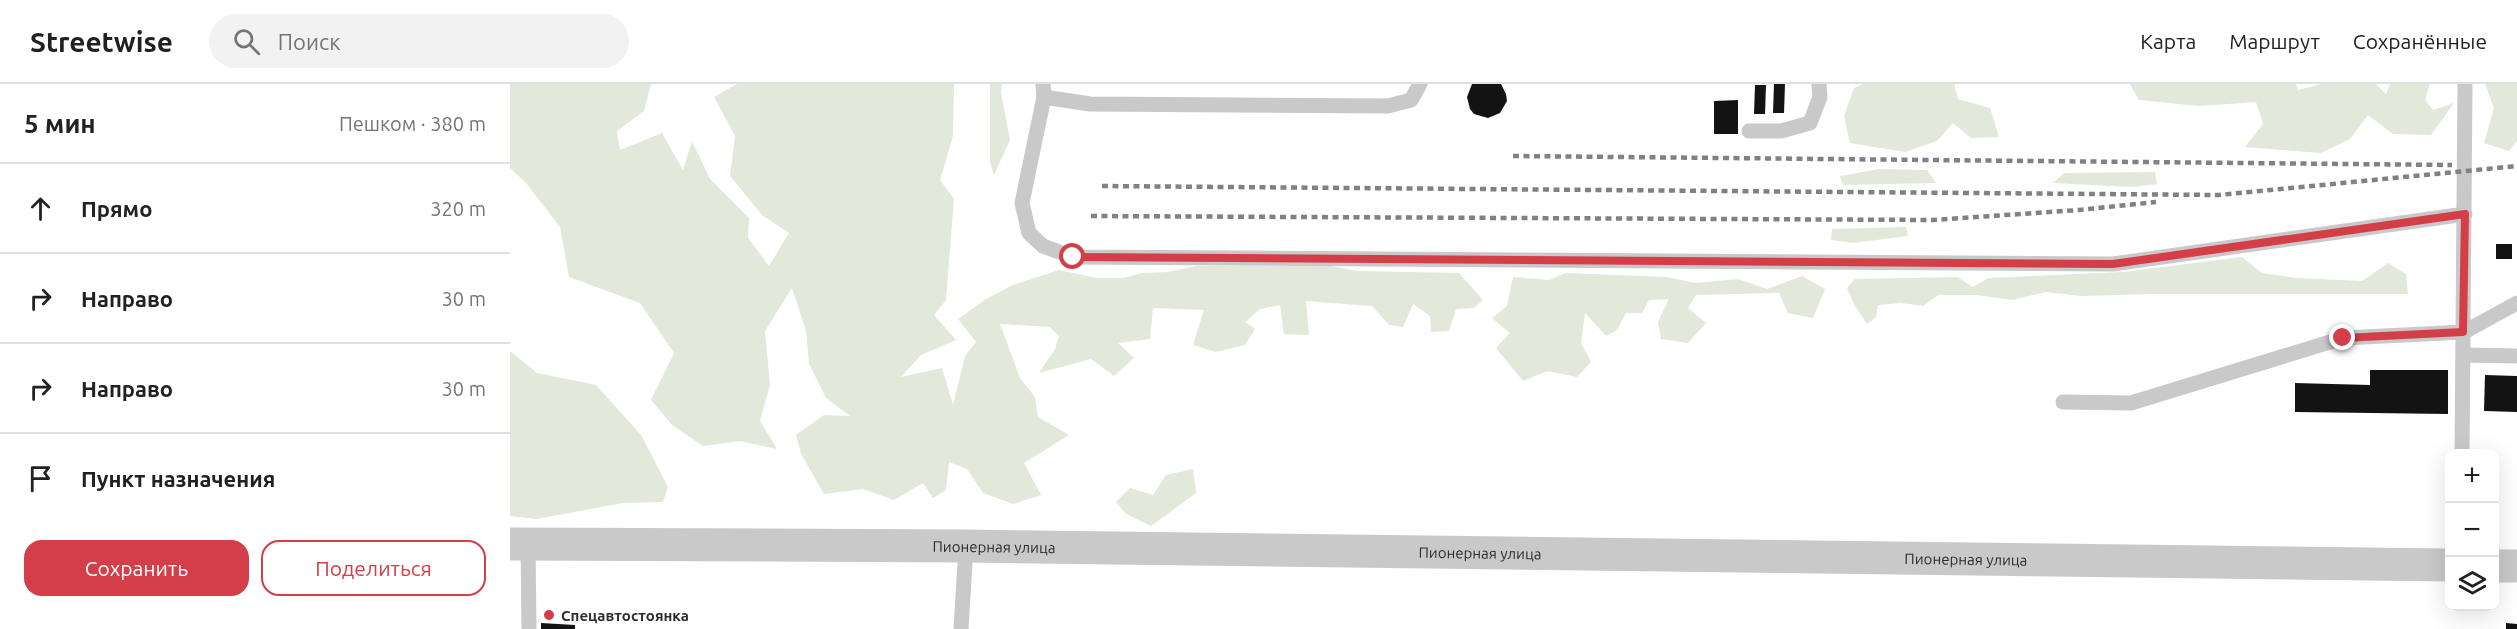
<!DOCTYPE html>
<html lang="ru">
<head>
<meta charset="utf-8">
<style>
	:root { --surface:#fff; --page:#f2f2f2; --text:#202124; --muted:#757577; --line:#e0e0e0; --accent:#d33e48 }
	body { margin:0; font-family:Ubuntu,sans-serif; background:var(--page); color:var(--text) }
	.controls { position:absolute; right:18px; bottom:18px; display:grid; overflow:hidden; border-radius:12px; box-shadow:0 6px 24px #0002 }
	.controls button { width:54px; height:54px; display:grid; place-items:center; padding:0; border:0; border-bottom:2px solid var(--line); background:var(--surface); color:var(--text); font:30px sans-serif }
	.stop { position:absolute; width:18px; height:18px; margin:-14px; border:4px solid #d33e48; border-radius:50%; background:#fff }
	.stop.end { background:#d33e48; border-color:#fff; box-shadow:0 2px 6px #0008 }
	.list { margin:0; padding:0; list-style:none }
	h2 { display:flex; justify-content:space-between; align-items:center; height:78px; margin:0; padding:0 24px; font-size:26px }
	h2 small { font-size:20px; font-weight:400; color:var(--muted) }
	.list li { display:grid; grid-template-columns:39px 1fr auto; gap:18px; align-items:center; box-sizing:border-box; height:90px; padding:0 24px; border-top:2px solid var(--line) }
	.list b { display:block; font-size:22px; white-space:nowrap }
	.list em { font-size:20px; font-style:normal; color:var(--muted) }
	.actions { display:flex; gap:12px; padding:18px 24px }
	.actions a { flex:1; padding:14px 0; border:2px solid var(--accent); border-radius:18px; text-align:center; font-size:21px; color:var(--accent) }
	.actions .main { background:var(--accent); color:#fff }
	.icon { flex:none; width:33px; height:33px; fill:none; stroke:currentColor; stroke-width:2; stroke-linecap:round; stroke-linejoin:round }
	.map { position:relative; flex:none; width:2007px; height:545px; overflow:hidden }
	header { display:flex; align-items:center; gap:36px; box-sizing:border-box; height:84px; padding:0 30px; background:var(--surface); border-bottom:2px solid var(--line) }
	header strong { font-size:28px }
	nav { display:flex; gap:33px; margin-inline-start:auto; font-size:21px }
	.search { width:420px; height:54px; background:var(--page); display:flex; align-items:center; gap:15px; box-sizing:border-box; padding:0 21px; border-radius:33px; color:var(--muted); font-size:22px }
	main { display:flex }
	aside { flex:1; background:var(--surface) }
	.map>svg:first-child { display:block }
	.green { fill:#e2e8da }
	.building { fill:#131313 }
	.lines { fill:none; stroke-linecap:round; stroke-linejoin:round }
	.service { stroke:#c9c9c9; stroke-width:15 }
	.tertiary { stroke:#c9c9c9; stroke-width:33 }
	.rail { stroke:#818181; stroke-width:4.5; stroke-dasharray:6 4.5; stroke-linecap:butt }
	.route { stroke:#d33e48; stroke-width:8 }
	.poi-dot { fill:#d33e48; stroke:#fff; stroke-width:2 }
	.labels { text-anchor:middle; dominant-baseline:central; stroke-width:6; stroke-linejoin:round; paint-order:stroke }
	.street-label { font-size:15px; fill:#2c2c2c; stroke:#fff }
	.poi-label { font-size:15px; font-weight:bold; fill:#2c2c2c; stroke:#fff; text-anchor:start }
</style>
</head>
<body>
<header>
<strong>Streetwise</strong>
<div class="search"><svg class="icon" aria-label="search" viewBox="0 0 24 24"><circle cx="10" cy="10" r="6"/><path d="M15 15l6 6"/></svg>Поиск</div>
<nav><a>Карта</a><a>Маршрут</a><a>Сохранённые</a></nav>
</header>
<main>
<aside>
<h2>5 мин<small>Пешком · 380 m</small></h2>
<ul class="list">
<li><svg class="icon" aria-label="ahead" viewBox="0 0 24 24"><path d="M12 20V5M6 11l6-6 6 6"/></svg><div><b>Прямо</b></div><em>320 m</em></li>
<li><svg class="icon" aria-label="right" viewBox="0 0 24 24"><path d="M7 20v-9h11M14 6l5 5-5 5"/></svg><div><b>Направо</b></div><em>30 m</em></li>
<li><svg class="icon" aria-label="right" viewBox="0 0 24 24"><path d="M7 20v-9h11M14 6l5 5-5 5"/></svg><div><b>Направо</b></div><em>30 m</em></li>
<li><svg class="icon" aria-label="arrive" viewBox="0 0 24 24"><path d="M6 21V4h12l-3 4 3 4H6"/></svg><div><b>Пункт назначения</b></div></li>
</ul>
<div class="actions"><a class="main">Сохранить</a><a>Поделиться</a></div>
</aside>
<div class="map">
<svg width="2007" height="545" viewBox="0 0 2007 545">
	<rect width="100%" height="100%" fill="#fff"/>
	<g class="green">
		<path d="M0,0H141L134,27L107,47L110,66L152,49L173,86L182,57L200,95L239,134L238,154L259,182L279,149L252,131L220,92L225,52L204,13L227,0H444L443,52L430,96L444,115L436,216L424,231L446,256L411,271L391,293L432,284L443,321L455,272L466,258L448,235L476,215L503,201L549,186L586,194H613L632,189L658,188L686,182H821L847,187L949,189L973,216L964,224L946,225L939,247L921,248L920,232L903,220L893,243L879,241L862,222L796,217L799,251L774,250L770,221L750,225L735,238L745,245L735,261L706,268L683,261L694,226L643,224L640,255L608,259L624,274L604,292L581,275L529,289L545,265L549,252L540,243L490,240L510,294L525,313L528,333L559,351L514,379L531,411L503,420L473,409L457,385L439,378L436,406L423,414L413,399L384,416L353,405L314,410L291,370L286,351L314,331L340,332L316,314L299,280L296,247L282,204L255,247L260,301L250,337L267,365L230,357L193,362L162,341L141,316L164,269L130,219L59,193L50,143L16,99L0,84Z"/>
		<path d="M480,0H492L491,8L500,56L484,91L480,78Z"/>
		<path d="M1353,0H1444L1448,15L1480,24L1489,53L1461,54L1443,39L1427,57L1395,68L1340,59L1334,32L1344,4Z"/>
		<path d="M1620,0H1786L1788,6L1811,0H1866L1876,10L1880,0H1920L1915,16L1923,26L1944,19L1921,51L1883,50L1858,31L1840,55L1811,69L1735,63L1753,40L1746,18L1689,22L1629,16Z"/>
		<path d="M1975,0H2007V57L1999,67L1974,59L1984,24Z"/>
		<path d="M1369,85L1417,86L1426,99L1333,101L1330,92Z"/>
		<path d="M1645,88L1647,100L1623,103L1543,99L1554,89Z"/>
		<path d="M1396,143L1398,152L1343,159L1321,156L1322,145Z"/>
		<path d="M1732,173L1752,189L1786,194L1852,197L1878,179L1896,190L1898,210H1642L1572,212L1536,208L1502,216L1467,211H1428L1413,222L1391,219L1368,221L1366,233L1357,240L1345,222L1337,204L1345,195L1448,193L1462,203L1479,194L1613,188Z"/>
		<path d="M1056,189L1156,193L1186,199L1228,195L1257,205L1292,192L1315,205L1303,234L1278,229L1269,209L1186,211L1178,224L1196,239L1178,259L1151,255L1148,238L1159,215L1139,216L1132,229H1116L1107,246L1096,252L1075,229L1071,259L1081,278L1067,293L1038,287L1013,297L986,264L1000,249L982,234L997,222L1003,193L1039,196Z"/>
		<path d="M0,267L27,289L86,301L131,351L158,403L153,418L113,419L26,435L0,432Z"/>
		<path d="M683,385L686,409L641,442L616,430L606,418L620,404L643,411L656,391Z"/>
	</g>
	<g class="building">
		<path d="M962,0H991L996,10L997,17L990,29L978,34L964,30L960,25L957,13Z"/>
		<path d="M1264,0H1275L1274,29H1263Z"/>
		<path d="M1245,1H1256L1255,30H1244Z"/>
		<path d="M1228,16V50H1204V17Z"/>
		<rect x="1986" y="160" width="16" height="15"/>
		<path d="M1860,286H1938V330L1785,328V299L1860,301Z"/>
		<path d="M1975,291L2007,292V328L1974,327Z"/>
		<path d="M31,539L65,541V545H31Z"/>
		<path d="M1996,539L2007,540V545H1996Z"/>
	</g>
	<g class="lines">
		<g class="service">
			<path d="M533,0L534,13L512,119L519,149L533,162L563,173L1603,180L1955,130"/>
			<path d="M534,13L580,20L878,22L901,16L910,0"/>
			<path d="M1239,47H1271L1300,39L1310,13L1309,0"/>
			<path d="M1954,271L2007,272"/>
			<path d="M1553,318L1621,319L1833,254L1954,248L2007,219"/>
			<path d="M1952,370L1955,0"/>
			<path d="M18,460L19,545"/>
			<path d="M451,545L456,462"/>
		</g>
		<g class="tertiary">
			<path id="s1" d="M0,460L456,462L1940,481"/>
			<path d="M1984,482H2007"/>
		</g>
		<g class="rail">
			<path d="M1003,72L1942,81"/>
			<path d="M592,102L1709,111L2007,82"/>
			<path d="M581,132L1423,136L1569,126L1646,118"/>
		</g>
	</g>
	<g class="lines">
		<path class="route" d="M563,173L1603,180L1955,130L1953,248L1833,254"/>
	</g>
	<circle class="poi-dot" cx="39" cy="531" r="6"/>
	<g class="labels">
		<g class="street-label">
			<text stroke="none"><textPath href="#s1" startOffset="484">Пионерная улица</textPath></text>
			<text stroke="none"><textPath href="#s1" startOffset="970">Пионерная улица</textPath></text>
			<text stroke="none"><textPath href="#s1" startOffset="1456">Пионерная улица</textPath></text>
		</g>
		<g class="poi-label">
			<text x="51" y="531">Спецавтостоянка</text>
		</g>
	</g>
</svg>
<div class="controls">
<button>+</button>
<button>−</button>
<button><svg class="icon" aria-label="layers" viewBox="0 0 24 24"><path d="M12 4l9 5-9 5-9-5zM3 14l9 5 9-5"/></svg></button>
</div>
<div class="stop" style="left:563px;top:173px"></div>
<div class="stop end" style="left:1833px;top:254px"></div>
</div>
</main>
</body>
</html>
